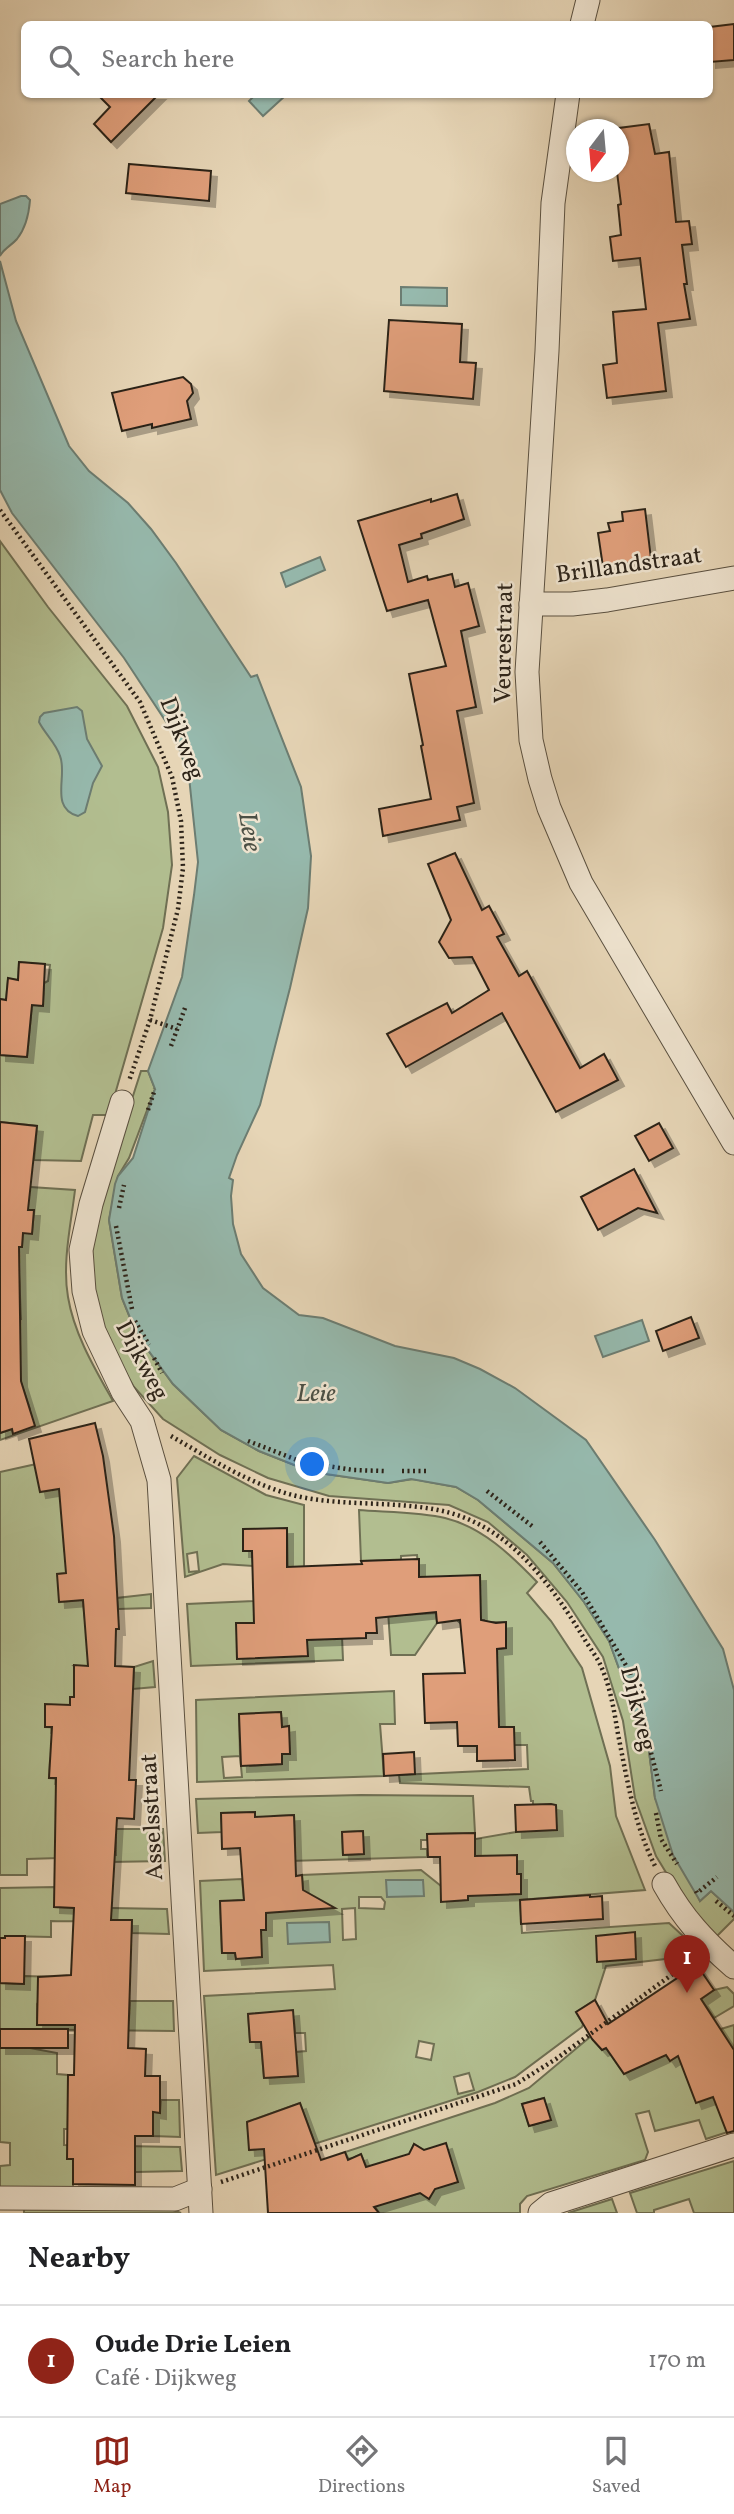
<!DOCTYPE html>
<html lang="en">
<head>
<meta charset="utf-8">
<style>
	:root { --surface:#fff; --page:#f6f6f6; --text:#202124; --muted:#757577; --line:#e0e0e0; --accent:#8f2418 }
	body { margin:0; font-family:Vollkorn,serif; background:var(--page); color:var(--text) }
	.compass { position:absolute; left:566px; top:119px; width:63px; height:63px; border-radius:50%; background:var(--surface); box-shadow:0 2px 5px #0004; rotate:196deg }
	.you { position:absolute; left:313px; top:1465px; width:24px; height:24px; margin:-18px; border:5px solid #fff; border-radius:50%; background:#1a73e8; box-shadow:0 0 0 10px #1a73e833 }
	.badge { display:grid; place-items:center; width:46px; height:46px; border-radius:50%; background:var(--accent); color:#fff; font-size:23px; font-weight:700 }
	.pin { position:absolute; translate:-50% -58px; filter:drop-shadow(0 2px 4px #0008) }
	.pin::after { content:''; position:absolute; top:37px; width:24px; height:21px; background:inherit; clip-path:polygon(0 0,100% 0,50% 100%) }
	.list { margin:0; padding:0; list-style:none }
	h2 { display:flex; justify-content:space-between; align-items:center; height:91px; margin:0; padding:0 28px; font-size:30px }
	h2 small { font-size:23px; font-weight:400; color:var(--muted) }
	.list li { display:grid; grid-template-columns:46px 1fr auto; gap:21px; align-items:center; box-sizing:border-box; height:112px; padding:0 28px; border-top:2px solid var(--line) }
	.list b { display:block; font-size:26px; white-space:nowrap }
	.list p { margin:0; font-size:23px; white-space:nowrap; color:var(--muted) }
	.list em { font-size:23px; font-style:normal; color:var(--muted) }
	.icon { flex:none; width:38px; height:38px; fill:none; stroke:currentColor; stroke-width:2; stroke-linecap:round; stroke-linejoin:round }
	.map { position:relative; flex:none; width:734px; height:2213px; overflow:hidden }
	.search { position:absolute; background:var(--surface); box-shadow:0 2px 5px #0004; left:21px; right:21px; top:21px; height:77px; display:flex; align-items:center; gap:18px; box-sizing:border-box; padding:0 24px; border-radius:10px; color:var(--muted); font-size:26px }
	.sheet { height:203px; background:var(--surface) }
	nav { display:flex; justify-content:space-around; align-items:center; box-sizing:border-box; height:98px; border-top:2px solid var(--line); background:var(--surface); font-size:19px; color:var(--muted) }
	nav a { display:grid; justify-items:center; gap:4px }
	nav .on { color:var(--accent) }
	.map>svg:first-child { display:block }
	.green { fill:#b2be90; stroke:#6f7054; stroke-width:2; fill-rule:evenodd }
	.water { fill:#96b9ad; stroke:#6c7d72; stroke-width:2 }
	.building { fill:#df9e7a; stroke:#2c2319; stroke-width:2; filter:url(#shadow) }
	.lines { fill:none; stroke-linecap:round; stroke-linejoin:round }
	.minor-casing { stroke:#5a5040; stroke-width:25 }
	.path { stroke:#2c2319; stroke-width:4.5; stroke-dasharray:2 3.5; stroke-linecap:butt }
	.minor { stroke:#efe4d0; stroke-width:23 }
	.labels { text-anchor:middle; dominant-baseline:central; stroke-width:5; stroke-linejoin:round; paint-order:stroke }
	.street-label { font-size:24px; fill:#2c2319; stroke:#efe4d0 }
	.water-label { font-size:26px; font-style:italic; fill:#4c5045; stroke:#efe4d0 }
</style>
</head>
<body>
<div class="map">
<svg width="734" height="2213" viewBox="0 0 734 2213">
	<defs>
		<filter id="shadow"><feDropShadow dx="6" dy="6" stdDeviation="0" flood-color="#0004"/></filter>
	</defs>
	<rect width="100%" height="100%" fill="#e6d5b6"/>
	<filter id="stains"><feTurbulence type="fractalNoise" baseFrequency=".00286" numOctaves="4"/><feColorMatrix values="0 0 0 0 .2 0 0 0 0 .09 0 0 0 0 .02 0 0 0 .5 -.17"/></filter>
	<radialGradient id="worn" r=".72"><stop offset=".6" stop-color="#630" stop-opacity="0"/><stop offset="1" stop-color="#630" stop-opacity=".3"/></radialGradient>
	<g class="green">
		<path d="M0,541L48,607L127,706L158,767L168,812L172,865L163,928L109,1115H93L81,1161L34,1160L37,1126L0,1122V1055L27,1057L32,1005L43,1006L44,983L48,981L50,965L19,962L18,980L8,979L6,1000L0,999Z"/>
		<path d="M141,1071H148L155,1089L129,1158L118,1176L109,1220L122,1298L137,1335L173,1384L221,1430L259,1451L312,1472L388,1483L413,1479L456,1487L478,1500L553,1563L584,1602L609,1641L649,1751L655,1798L700,1901L711,1891L734,1912V1919L714,1939L684,1902L656,1856L635,1798L623,1721L603,1657L567,1602L527,1555L488,1522L449,1505L329,1496L268,1478L220,1455L163,1419L134,1387L111,1349L93,1299L91,1250L106,1180Z"/>
		<path d="M0,1185L75,1190C71,1224 62,1263 68,1297C74,1334 95,1369 113,1401L0,1440V1433L12,1429L13,1433L30,1409L0,1321L21,1319L19,1272L0,1247H22L23,1233H32L34,1211L25,1210Z"/>
		<path d="M194,1456L266,1495L304,1505V1598L420,1588L417,1555L401,1556V1560L361,1561L359,1510C383,1512 422,1512 445,1518C482,1527 511,1555 537,1582L527,1593L551,1621L582,1668L610,1766L616,1816L645,1890L520,1900L522,1933L669,1923L697,1949L674,1958L606,1966L595,2000L576,2012L583,2024L582,2027L515,2077L478,2092L216,2175L204,1996L335,1989L333,1965L204,1971L200,1881L242,1879L244,1900L220,1902L222,1953H235L236,1959L261,1930L266,1929V1913L303,1890L302,1875L421,1870L441,1886L442,1901L468,1900V1896L521,1874H517V1861L475,1856V1839L516,1832L551,1806L533,1805V1801H531L529,1787L400,1783L399,1775L528,1769L527,1745H514L490,1728L499,1721L487,1650L506,1648L505,1622H485L484,1620L461,1624L458,1621L455,1596L403,1615L436,1613L437,1623L415,1655H391L388,1611L341,1613L343,1660L191,1666L187,1604L254,1601L288,1584L287,1529L252,1551L253,1566L223,1564L185,1577L177,1478ZM197,1552L199,1571L189,1572L187,1554ZM359,1897H381L385,1902L384,1909L359,1908ZM355,1908L356,1939L343,1940L342,1909ZM262,2013L294,2020L295,2033H305L306,2051L296,2052L298,2076L264,2078L261,2042H250L248,2014ZM419,2041L434,2044L431,2060L416,2057ZM469,2073L474,2090L458,2094L454,2077ZM300,2103L314,2141L250,2150L247,2122Z"/>
		<path d="M50,1461L63,1488L64,1549L70,1573L60,1602L83,1600C84,1622 90,1644 90,1666H74L113,1698L70,1697V1705H45V1727L73,1728V1761H50L49,1778L85,1781L96,1829H163L165,1861L110,1862V1855H116V1835L79,1834L59,1858L27,1859V1875H0V1472Z"/>
		<path d="M151,1594V1608L118,1609L117,1598Z"/>
		<path d="M153,1661L155,1687L133,1689L134,1667Z"/>
		<path d="M394,1691L395,1724H380L384,1776L197,1782L196,1700ZM281,1712L282,1727H288L290,1754H282V1764L250,1766L240,1755L239,1714ZM240,1756L242,1777L224,1778L222,1757Z"/>
		<path d="M361,1795L473,1796L475,1833L428,1834L427,1840H421V1849H427V1857L289,1861L295,1845L294,1815L273,1816L255,1825V1812L221,1813L222,1832L198,1833L196,1799ZM362,1831L364,1854L343,1855L342,1832Z"/>
		<path d="M55,1887V1907L167,1909L169,1934L132,1933V1920C104,1920 78,1922 51,1921V1937L5,1936V1938H0V1888Z"/>
		<path d="M24,1976L57,1977L37,2004V2023L88,2025L129,2020L130,2001H173L174,2031L0,2029V1983L24,1984Z"/>
		<path d="M727,1987L734,1994V2006L714,2018L701,1999L714,1990Z"/>
		<path d="M734,2025V2057L713,2097L734,2130L706,2139L699,2120L655,2131L649,2111L636,2114L648,2152L645,2160L527,2196L520,2204V2213H379L365,2191L371,2178L361,2154L349,2160L345,2152L495,2103L529,2088L596,2032L593,2040L602,2050L606,2048L624,2074L658,2043L670,2061L721,2029ZM544,2098L550,2120L529,2126L522,2104ZM414,2144L424,2150L429,2198L420,2193L397,2200Z"/>
		<path d="M0,2040L1,2048H30L57,2053V2074L68,2075V2098L85,2129H64V2145L180,2147L182,2171L135,2172L73,2161V2187H0V2166L10,2165V2143L0,2142Z"/>
		<path d="M161,2100H179L180,2137L153,2136V2112H160Z"/>
		<path d="M734,2161V2213H694L689,2199L654,2210V2213H637L630,2193Z"/>
		<path d="M612,2199L617,2213H568Z"/>
		<path d="M24,2209L173,2210L181,2213H24Z"/>
	</g>
	<g class="water">
		<path d="M256,94H286V95L263,116L249,101Z"/>
		<path d="M21,196H26L30,200C29,213 25,229 17,239C11,246 4,248 0,256V204Z"/>
		<path d="M0,261L16,321L69,446L89,471L128,503L151,529L176,563L251,677L257,675L301,787L311,856L308,908L290,988L260,1105L237,1155L229,1178L233,1180L231,1196L233,1224L241,1254L263,1288L299,1315L323,1318L395,1346L454,1358L480,1369L515,1388L586,1440L655,1540L723,1649L734,1690V1912L711,1891L700,1901L673,1855L655,1798L649,1751L609,1641L584,1602L553,1563L478,1500L456,1487L411,1479L388,1483L312,1472L259,1451L221,1430L173,1384L137,1335L122,1298L109,1220L115,1184L118,1176L133,1158L155,1089L148,1071L182,977L194,895L198,862L189,777L174,734L124,658L12,513L0,490Z"/>
		<path d="M401,287L447,288V306L401,305Z"/>
		<path d="M320,557L325,570L286,587L281,573Z"/>
		<path d="M77,707L82,711L87,739L102,766L93,783L85,812L78,816C49,808 68,775 60,756C56,743 45,734 39,722L40,717L44,713Z"/>
		<path d="M642,1320L649,1341L603,1357L595,1336Z"/>
		<path d="M386,1880H423L424,1896L387,1897Z"/>
		<path d="M329,1922L330,1942L288,1944L287,1923Z"/>
	</g>
	<g class="building">
		<path d="M734,24V60L710,62V27Z"/>
		<path d="M97,94H159L111,142L94,124L110,107Z"/>
		<path d="M649,124L655,154L669,152L676,222L689,221L692,244L682,245L687,284H684L690,319L658,323L666,391L607,398L603,365L617,363L613,312L646,309L640,258L613,261L610,237L621,235L618,205L621,204L617,172L619,128Z"/>
		<path d="M129,164L211,171L209,201L126,193Z"/>
		<path d="M389,320L462,324L460,362L476,363L473,399L384,391Z"/>
		<path d="M183,377L191,384L193,393L187,401L191,419L152,428V424L122,431L112,393Z"/>
		<path d="M457,494L464,519L421,534L422,538L399,545L408,582L427,576L428,580L452,574L455,587L468,583L479,626L461,631L476,707L457,711L474,803L457,807L460,820L383,836L379,809L431,799L421,746L423,745L409,674L446,666L428,600L387,611L358,521L431,499V502Z"/>
		<path d="M645,509L651,559L603,567L598,533L610,531L608,523L623,521L622,512Z"/>
		<path d="M455,853L482,910L489,906L504,934L497,937L519,976L527,971L580,1068L604,1054L618,1080L556,1112L502,1013L406,1067L387,1034L447,1003L452,1013L489,990L472,957L449,958L439,942L451,920L428,864Z"/>
		<path d="M19,962L45,964L43,1006L32,1005L27,1057L0,1055V999L6,1000L8,978L18,980Z"/>
		<path d="M0,1122L37,1126L28,1210H34L32,1234L23,1233L22,1247H19L21,1381L35,1426L13,1434L12,1429L0,1433Z"/>
		<path d="M659,1123L673,1148L649,1161L635,1136Z"/>
		<path d="M634,1169L657,1213L638,1208L598,1230L581,1197Z"/>
		<path d="M691,1317L699,1338L663,1351L656,1331Z"/>
		<path d="M95,1423L103,1456L114,1536L119,1629H116L115,1666L134,1667L129,1780H136L134,1819L117,1818L111,1920H132L128,2048L146,2049L145,2076H160V2113L153,2112V2136H135V2185L73,2184V2159H67L68,2075H74L75,2025H37L38,1977L71,1975L74,1908L54,1907L56,1778H49L52,1727H45V1704L70,1705V1697H74V1665L88,1666L83,1600L59,1602L57,1574L66,1573L59,1489L40,1492L29,1439Z"/>
		<path d="M287,1528V1567L362,1564L361,1561L419,1559V1577L480,1575L481,1620L496,1623L506,1622V1648L497,1649L499,1727H514L515,1760L477,1761V1746H458L457,1722L425,1723L423,1674L465,1673L460,1620L437,1623L436,1612L376,1618L377,1633H366V1638L307,1640L308,1656L237,1659L236,1623H254L252,1551H243V1529Z"/>
		<path d="M281,1712L282,1727L289,1726L290,1754H282V1764L241,1766L239,1714Z"/>
		<path d="M414,1752L415,1774L384,1776L383,1754Z"/>
		<path d="M551,1804L556,1805L557,1830L516,1832L515,1805Z"/>
		<path d="M255,1812V1817L294,1815L296,1876L302,1875L303,1890L335,1908L266,1913V1930H261L262,1957L236,1959L235,1953H222L220,1901L244,1900L240,1848L222,1849L221,1813Z"/>
		<path d="M363,1831L364,1854L343,1855L342,1832Z"/>
		<path d="M475,1833V1856L517,1855V1874H521V1894L468,1896V1900L441,1902L440,1857H428L427,1834Z"/>
		<path d="M590,1895V1897L602,1896L603,1919L521,1924L520,1900Z"/>
		<path d="M635,1932L636,1959L597,1962L596,1936Z"/>
		<path d="M5,1936H25L24,1984L0,1983V1938H5Z"/>
		<path d="M697,1965L714,1990L701,1999L734,2050V2131L727,2133L713,2097L696,2103L678,2056L670,2061L666,2055L624,2074L606,2048L602,2050L592,2039L576,2012L595,2000L608,2024Z"/>
		<path d="M293,2010L298,2076L264,2078L261,2042H250L248,2014Z"/>
		<rect x="0" y="2029" width="68" height="19"/>
		<path d="M544,2098L551,2120L529,2126L522,2104Z"/>
		<path d="M300,2103L321,2160L345,2152L348,2160L361,2154L366,2167L409,2154L414,2144L424,2150L446,2143L458,2182L435,2189L429,2199L420,2193L374,2207L379,2213H268L264,2149L249,2150L247,2122Z"/>
	</g>
	<g class="lines">
		<defs>
			<g id="minor">
				<path d="M582,24L588,0"/>
				<path d="M568,94L553,203L547,351L527,672L531,740L540,779L549,808L581,883L734,1143"/>
				<path d="M531,604H572L607,600L734,578"/>
				<path d="M122,1102L91,1204L81,1250L84,1291L94,1331L123,1392L142,1421L159,1480L201,2213"/>
				<path d="M664,1884C683,1918 704,1941 734,1967"/>
				<path d="M0,2198L175,2199L200,2189"/>
				<path d="M540,2213L551,2204L734,2145"/>
			</g>
		</defs>
		<use href="#minor" class="minor-casing"/>
		<g class="path">
			<path d="M0,510L140,702L172,777L181,821L183,868L178,909L150,1020L129,1081"/>
			<path d="M150,1020L177,1029"/>
			<path d="M171,1046L185,1008"/>
			<path d="M148,1110L155,1089"/>
			<path d="M119,1208L124,1185"/>
			<path d="M116,1226L132,1309"/>
			<path d="M135,1321L149,1345"/>
			<path d="M154,1358L162,1373"/>
			<path d="M171,1436C211,1459 254,1487 301,1497C345,1506 393,1501 438,1510C506,1523 548,1580 582,1635C587,1644 594,1653 599,1662C610,1684 614,1710 618,1734C627,1779 634,1824 655,1866"/>
			<path d="M248,1441L310,1465"/>
			<path d="M327,1466L353,1470L384,1471"/>
			<path d="M402,1471H429"/>
			<path d="M487,1491L532,1526"/>
			<path d="M540,1542L582,1592L630,1672L661,1791"/>
			<path d="M656,1813L661,1839L677,1864"/>
			<path d="M696,1891L697,1893L717,1877"/>
			<path d="M716,1901L734,1916"/>
			<path d="M221,2182L516,2084L556,2059L692,1960"/>
		</g>
		<use href="#minor" class="minor"/>
	</g>
	<g class="labels">
		<g class="street-label">
			<text transform="translate(629 566) rotate(-8)">Brillandstraat</text>
			<text transform="translate(505 643) rotate(-89)">Veurestraat</text>
			<text transform="translate(181 739) rotate(69)">Dijkweg</text>
			<text transform="translate(141 1361) rotate(62)">Dijkweg</text>
			<text transform="translate(637 1709) rotate(76)">Dijkweg</text>
			<text transform="translate(153 1817) rotate(-93)">Asselsstraat</text>
		</g>
		<g class="water-label">
			<text transform="translate(249 832) rotate(81)">Leie</text>
			<text x="316" y="1394">Leie</text>
		</g>
	</g>
	<rect width="100%" height="100%" filter="url(#stains)"/>
	<rect width="100%" height="100%" fill="url(#worn)"/>
</svg>
<svg class="compass" viewBox="-18 -18 36 36"><path d="M0-13l5 13h-10z" fill="#e53935"/><path d="M0 13l5-13h-10z" fill="#757577"/></svg>
<div class="you"></div>
<div class="pin badge" style="left:687px;top:1993px">1</div>
<div class="search"><svg class="icon" aria-label="search" viewBox="0 0 24 24"><circle cx="10" cy="10" r="6"/><path d="M15 15l6 6"/></svg>Search here</div>
</div>
<section class="sheet">
<h2>Nearby<small></small></h2>
<ul class="list">
<li><span class="badge">1</span><div><b>Oude Drie Leien</b><p>Café · Dijkweg</p></div><em>170 m</em></li>
</ul>
</section>
<nav>
<a class="on"><svg class="icon" aria-label="map" viewBox="0 0 24 24"><path d="M3 6l6-2 6 2 6-2v14l-6 2-6-2-6 2zM9 4v14M15 6v14"/></svg>Map</a>
<a><svg class="icon" aria-label="directions" viewBox="0 0 24 24"><path d="M12 3l9 9-9 9-9-9zM9 14v-3h6M13 9l2 2-2 2"/></svg>Directions</a>
<a><svg class="icon" aria-label="saved" viewBox="0 0 24 24"><path d="M7 4h10v16l-5-4-5 4z"/></svg>Saved</a>
</nav>
</body>
</html>
